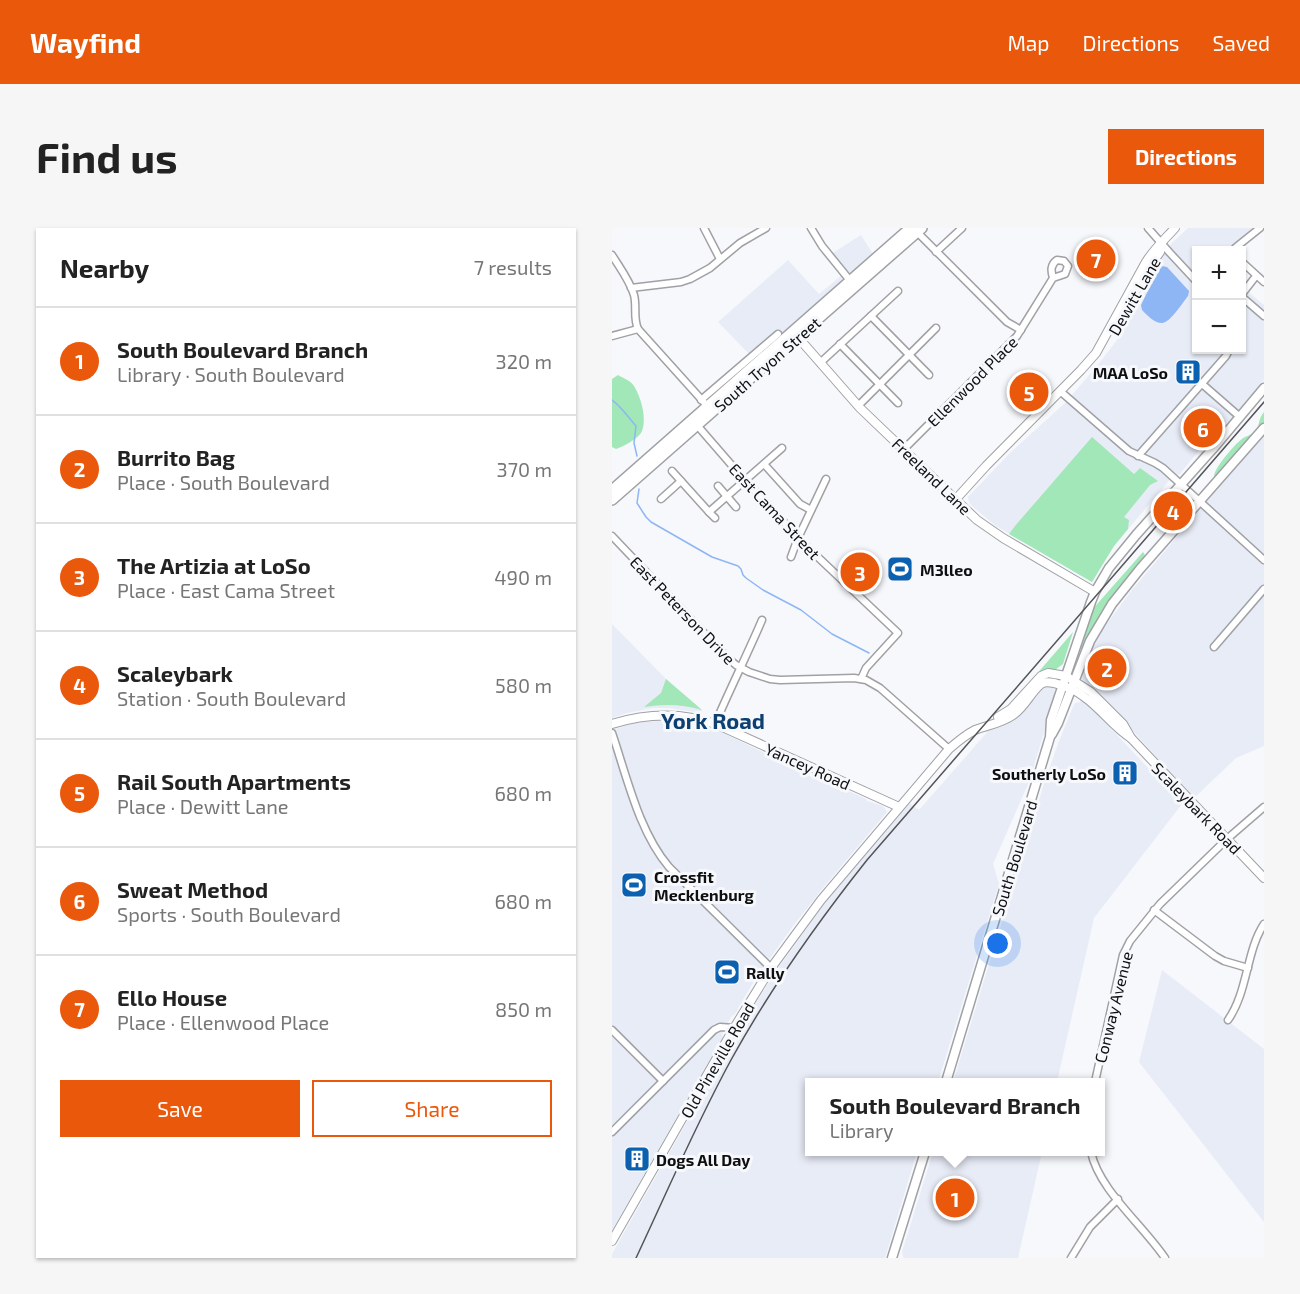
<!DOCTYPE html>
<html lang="en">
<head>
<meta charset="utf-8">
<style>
	:root { --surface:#fff; --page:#f6f6f6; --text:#222; --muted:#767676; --line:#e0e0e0; --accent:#ea580c }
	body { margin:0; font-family:"Exo 2",sans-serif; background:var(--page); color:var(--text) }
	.controls { position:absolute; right:18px; top:18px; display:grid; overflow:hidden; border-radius:0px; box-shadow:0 2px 4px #0004 }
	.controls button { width:54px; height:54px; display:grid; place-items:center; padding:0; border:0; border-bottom:2px solid var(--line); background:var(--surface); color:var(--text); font:30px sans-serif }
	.you { position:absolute; left:386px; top:716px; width:21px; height:21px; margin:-15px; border:4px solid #fff; border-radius:50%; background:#1a73e8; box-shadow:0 0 0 9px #1a73e833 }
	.badge { display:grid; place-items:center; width:39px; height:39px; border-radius:50%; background:var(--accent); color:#fff; font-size:20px; font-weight:700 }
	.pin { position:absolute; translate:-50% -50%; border:3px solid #fff; box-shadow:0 2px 6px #0006 }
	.popup { position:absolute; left:193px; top:850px; width:300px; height:78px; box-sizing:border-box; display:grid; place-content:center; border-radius:0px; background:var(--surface); filter:drop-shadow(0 2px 4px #0005); font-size:20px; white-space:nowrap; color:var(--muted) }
	.popup b { font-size:22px; color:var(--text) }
	.popup::after { content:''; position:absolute; left:50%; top:100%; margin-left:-12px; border:12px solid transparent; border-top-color:var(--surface) }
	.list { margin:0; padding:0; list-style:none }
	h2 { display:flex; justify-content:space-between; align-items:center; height:78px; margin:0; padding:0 24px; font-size:26px }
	h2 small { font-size:20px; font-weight:400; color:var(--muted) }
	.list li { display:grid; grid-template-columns:39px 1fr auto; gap:18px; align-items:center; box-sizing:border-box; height:108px; padding:0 24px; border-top:2px solid var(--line) }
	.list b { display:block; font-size:22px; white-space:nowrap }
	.list p { margin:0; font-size:20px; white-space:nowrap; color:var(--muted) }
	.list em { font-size:20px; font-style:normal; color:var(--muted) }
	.actions { display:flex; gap:12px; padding:18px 24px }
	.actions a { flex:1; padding:14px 0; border:2px solid var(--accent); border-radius:0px; text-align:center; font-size:21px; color:var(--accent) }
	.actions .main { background:var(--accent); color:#fff }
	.map { position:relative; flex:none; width:652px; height:1030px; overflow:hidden; border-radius:0px }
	header { display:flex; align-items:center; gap:36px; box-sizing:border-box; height:84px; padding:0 30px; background:var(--accent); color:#fff }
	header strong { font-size:28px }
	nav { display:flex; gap:33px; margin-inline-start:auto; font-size:21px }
	.intro { display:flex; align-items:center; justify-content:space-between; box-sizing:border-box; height:144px; padding:0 36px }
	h1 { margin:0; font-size:42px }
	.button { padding:15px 27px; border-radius:0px; background:var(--accent); color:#fff; font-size:21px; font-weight:700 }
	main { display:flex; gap:36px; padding:0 36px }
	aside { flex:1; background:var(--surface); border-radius:0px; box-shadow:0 2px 4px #0004 }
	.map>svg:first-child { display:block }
	.built { fill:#e8ecf7 }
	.green { fill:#a1e7b8 }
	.water { fill:#8eb6f4 }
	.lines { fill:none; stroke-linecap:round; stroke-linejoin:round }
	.stream { stroke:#8eb6f4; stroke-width:1.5 }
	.minor-casing { stroke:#a0a1a5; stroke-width:9 }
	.tertiary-casing { stroke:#a0a1a5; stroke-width:10 }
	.secondary-casing { stroke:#a0a1a5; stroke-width:11 }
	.primary-casing { stroke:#a0a1a5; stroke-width:12 }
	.minor { stroke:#fff; stroke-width:6 }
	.tertiary { stroke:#fff; stroke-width:8 }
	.secondary { stroke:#fff; stroke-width:8 }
	.primary { stroke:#fff; stroke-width:9 }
	.tram { stroke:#535456; stroke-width:1.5 }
	.labels { text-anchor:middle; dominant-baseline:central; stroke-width:6; stroke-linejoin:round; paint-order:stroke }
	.street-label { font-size:16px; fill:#0e0f10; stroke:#f6f8fc }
	.poi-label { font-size:16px; font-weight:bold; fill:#0e0f10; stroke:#f6f8fc; text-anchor:start }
	.district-label { font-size:22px; font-weight:bold; fill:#0d3f71; stroke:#f6f8fc }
</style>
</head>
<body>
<header>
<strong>Wayfind</strong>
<nav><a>Map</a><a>Directions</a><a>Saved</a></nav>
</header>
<div class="intro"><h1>Find us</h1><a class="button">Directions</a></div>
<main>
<aside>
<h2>Nearby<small>7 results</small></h2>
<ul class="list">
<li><span class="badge">1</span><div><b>South Boulevard Branch</b><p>Library · South Boulevard</p></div><em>320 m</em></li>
<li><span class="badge">2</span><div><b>Burrito Bag</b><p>Place · South Boulevard</p></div><em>370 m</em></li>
<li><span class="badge">3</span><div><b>The Artizia at LoSo</b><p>Place · East Cama Street</p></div><em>490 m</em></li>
<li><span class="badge">4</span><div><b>Scaleybark</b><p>Station · South Boulevard</p></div><em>580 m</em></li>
<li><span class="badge">5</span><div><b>Rail South Apartments</b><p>Place · Dewitt Lane</p></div><em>680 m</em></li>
<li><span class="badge">6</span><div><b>Sweat Method</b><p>Sports · South Boulevard</p></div><em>680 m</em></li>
<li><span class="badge">7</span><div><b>Ello House</b><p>Place · Ellenwood Place</p></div><em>850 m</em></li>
</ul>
<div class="actions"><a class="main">Save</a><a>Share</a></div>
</aside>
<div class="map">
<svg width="652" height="1030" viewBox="0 0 652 1030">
	<rect width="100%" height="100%" fill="#f6f8fc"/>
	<g class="built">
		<path d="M576,0H644L616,22H584V122H630V59L652,77V152L617,193L602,204L567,247L563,245L560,249L502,318L480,354L384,298L360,278L357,274L356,269L399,224L453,175L485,138L505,112L506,107L539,45L559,16Z"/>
		<path d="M249,7L262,28L143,132L106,94L176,32L207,66L230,47L216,28Z"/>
		<path d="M652,206V518L624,530L582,570L509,490L491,471L469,453L468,447L478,422L488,405L520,362Z"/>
		<path d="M0,396L54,451L90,482L89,485L58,480H41L15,485L0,490Z"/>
		<path d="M438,458L442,461L444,465L417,554L381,636L387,656L326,854H198V924H305L273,1030H0V1026L18,994L127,802L164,743L216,671L297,575L307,582L378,501L397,493L405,488L431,460Z"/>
		<path d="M472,473L475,475L570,576L482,690L445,854H341L432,556L447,513L461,479L463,475Z"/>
		<path d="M55,492L86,496L105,502L177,537L190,542L194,546L207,553L221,558L232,561L254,571L255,573L271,578L275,584L211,660L181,698L151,740L148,741L147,745L126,780L124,785L119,789L110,806L111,811L76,874L72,877L0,1002V502L23,495Z"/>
		<path d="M550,742L652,821V994L527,834Z"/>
		<path d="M321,924H430L406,1030H292L291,1029L290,1024Z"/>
	</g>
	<g class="green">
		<path d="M6,147C11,150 19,153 22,158C29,169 36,193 29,205C24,212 12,218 4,221L0,219V151Z"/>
		<path d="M652,184V195L606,247L602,248C603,239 622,217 630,211C633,208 638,208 642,204C649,198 645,192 652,184Z"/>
		<path d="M480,209L522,246L528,240L546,253L538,257L512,289L517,292L516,301L502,318L480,354L397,306L403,298Z"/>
		<path d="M531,324L533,327L493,382L483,396L470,421L468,420L479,383Z"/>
		<path d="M461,404L451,436L443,442V444H438L413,463L411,462Z"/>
		<path d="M54,451L90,482C70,476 52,476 32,479L49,465Z"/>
	</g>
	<path class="water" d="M550,38L555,39L577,63L576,68C571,74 558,95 550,95C542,95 535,87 530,82L529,77L547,40Z"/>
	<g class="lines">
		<g class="stream">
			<path d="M0,172C9,178 16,189 24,198L22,215L25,228"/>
			<path d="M27,261L25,275L34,289L39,294L100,329L126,338L129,341L131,347L134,350L151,362L189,382L220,406L257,425"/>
		</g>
		<defs>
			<g id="minor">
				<path d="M92,0L108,31"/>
				<path d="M199,0L210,18L240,55"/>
				<path d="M536,0L558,25L584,53"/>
				<path d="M303,2L395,94L409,102"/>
				<path d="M622,22L623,20L648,0"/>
				<path d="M324,24L350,0"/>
				<path d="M0,27C8,40 18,53 22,67C25,78 21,90 26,101L98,181"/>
				<path d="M630,34L652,54"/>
				<path d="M19,60L69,54L78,51L98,40L128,15L154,0"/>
				<path d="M630,66L644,48"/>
				<path d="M630,69L652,88"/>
				<path d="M259,88L317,147"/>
				<path d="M0,108L26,101"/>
				<path d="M228,116L286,175"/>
				<path d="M208,135L286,63"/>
				<path d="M589,155L628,189"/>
				<path d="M448,163L517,223L543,235L551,240L652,332"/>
				<path d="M89,172L166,106"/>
				<path d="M246,178L324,100"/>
				<path d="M84,196L123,241L192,316L286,405L254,440L249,451"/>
				<path d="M292,221L405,108L441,50L453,46L456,38L452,33L445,32C438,37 439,43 441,50"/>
				<path d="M526,228L614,128L617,122"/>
				<path d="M152,236L188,276L199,282"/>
				<path d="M60,243L97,284"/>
				<path d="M106,258L124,279"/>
				<path d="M49,271L69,253"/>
				<path d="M103,290L97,284L170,220"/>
				<path d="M0,308L117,431L124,437L137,444L158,451L168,452L242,450L254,452L268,460L337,521"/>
				<path d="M179,329L186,310L214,251"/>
				<path d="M602,419L652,361"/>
				<path d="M103,496C118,461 135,427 150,392"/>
				<path d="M0,505C15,549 27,604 57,639L159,740"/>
				<path d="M542,682L603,728L612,733L636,740"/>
				<path d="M616,792C636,764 634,723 652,696"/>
				<path d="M0,802L51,853"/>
				<path d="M483,854L511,727L518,713L548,676L615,611L652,579"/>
				<path d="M0,904L102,802L108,799L122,800"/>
				<path d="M479,924C487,962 531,997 553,1030"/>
				<path d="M459,1030L478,999L506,971"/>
			</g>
			<g id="tertiary">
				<path d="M517,76L533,45L548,24L550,15"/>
				<path d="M184,107L248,180L365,292L391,310L483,364"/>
				<path d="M344,271L374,238L469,142L484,125L534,34C542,21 553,11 563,0"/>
				<path d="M386,489L399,481L429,448L436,445L454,448L479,464L511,496L519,510L536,528L652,650"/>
				<path d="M0,496C36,485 71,484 106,497L287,579"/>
				<path d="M0,1013L122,800L159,740L209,672L337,521C345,514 353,507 363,502C376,497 390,495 401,487C413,479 418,465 429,456C437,450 464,462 471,468C489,480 501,499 519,510"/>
			</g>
			<g id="secondary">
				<path d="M440,506L446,495L478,413L500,376L528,341L652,200"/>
				<path d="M334,854L438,509L439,492L479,374L483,364L497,340L524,307L605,216L652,160"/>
				<path d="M280,1030L313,924"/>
			</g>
			<g id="primary">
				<path d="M0,262L298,0"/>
				<path d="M0,272L310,0"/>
			</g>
		</defs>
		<use href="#minor" class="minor-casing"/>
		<use href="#tertiary" class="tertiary-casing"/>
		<use href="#secondary" class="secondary-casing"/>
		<use href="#primary" class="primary-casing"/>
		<use href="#minor" class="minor"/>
		<use href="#tertiary" class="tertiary"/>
		<use href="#secondary" class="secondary"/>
		<use href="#primary" class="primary"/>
		<path class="tram" d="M24,1030C55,964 84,896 119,832C158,761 205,695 255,632L652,174"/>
	</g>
	<defs>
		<symbol id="building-square" viewBox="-11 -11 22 22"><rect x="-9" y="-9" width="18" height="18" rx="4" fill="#0b61af" stroke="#f6f8fc"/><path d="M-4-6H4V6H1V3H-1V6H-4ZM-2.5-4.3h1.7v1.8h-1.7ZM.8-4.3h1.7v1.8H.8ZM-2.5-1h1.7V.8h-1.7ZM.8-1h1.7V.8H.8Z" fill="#fff"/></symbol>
		<symbol id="stadium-square" viewBox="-11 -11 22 22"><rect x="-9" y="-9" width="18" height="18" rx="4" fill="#0b61af" stroke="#f6f8fc"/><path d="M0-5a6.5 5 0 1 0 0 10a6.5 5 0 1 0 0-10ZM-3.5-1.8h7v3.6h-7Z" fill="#fff"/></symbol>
	</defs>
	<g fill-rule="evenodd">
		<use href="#building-square" x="561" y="129" width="30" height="30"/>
		<use href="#stadium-square" x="273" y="326" width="30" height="30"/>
		<use href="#building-square" x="498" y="530" width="30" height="30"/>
		<use href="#stadium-square" x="7" y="642" width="30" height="30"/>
		<use href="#stadium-square" x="100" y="729" width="30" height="30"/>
		<use href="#building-square" x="10" y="916" width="30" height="30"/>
	</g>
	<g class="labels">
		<g class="street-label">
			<text transform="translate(522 68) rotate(-60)">Dewitt Lane</text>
			<text transform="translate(155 136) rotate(-41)">South Tryon Street</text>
			<text transform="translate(360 153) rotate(-45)">Ellenwood Place</text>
			<text transform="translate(320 248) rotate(44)">Freeland Lane</text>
			<text transform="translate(163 283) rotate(47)">East Cama Street</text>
			<text transform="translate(71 382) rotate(46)">East Peterson Drive</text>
			<text transform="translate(196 538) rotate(24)">Yancey Road</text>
			<text transform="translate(585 580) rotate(46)">Scaleybark Road</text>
			<text transform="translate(402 630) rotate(-73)">South Boulevard</text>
			<text transform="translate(501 779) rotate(-76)">Conway Avenue</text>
			<text transform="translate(105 832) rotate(-60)">Old Pineville Road</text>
		</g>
		<g class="poi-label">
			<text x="556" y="144" text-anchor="end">MAA LoSo</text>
			<text x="308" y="341">M3lleo</text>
			<text x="494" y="545" text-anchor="end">Southerly LoSo</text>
			<text x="42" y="648">Crossfit<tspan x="42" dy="18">Mecklenburg</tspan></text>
			<text x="134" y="744">Rally</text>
			<text x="44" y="931">Dogs All Day</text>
		</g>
		<g class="district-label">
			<text x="101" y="492">York Road</text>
		</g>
	</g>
</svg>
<div class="controls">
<button>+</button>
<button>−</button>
</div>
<div class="you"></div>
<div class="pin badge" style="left:343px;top:970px">1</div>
<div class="popup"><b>South Boulevard Branch</b>Library</div>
<div class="pin badge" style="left:495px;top:440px">2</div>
<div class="pin badge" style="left:248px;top:344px">3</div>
<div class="pin badge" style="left:561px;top:283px">4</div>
<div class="pin badge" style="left:417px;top:164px">5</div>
<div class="pin badge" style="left:591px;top:200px">6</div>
<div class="pin badge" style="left:484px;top:31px">7</div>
</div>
</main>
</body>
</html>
